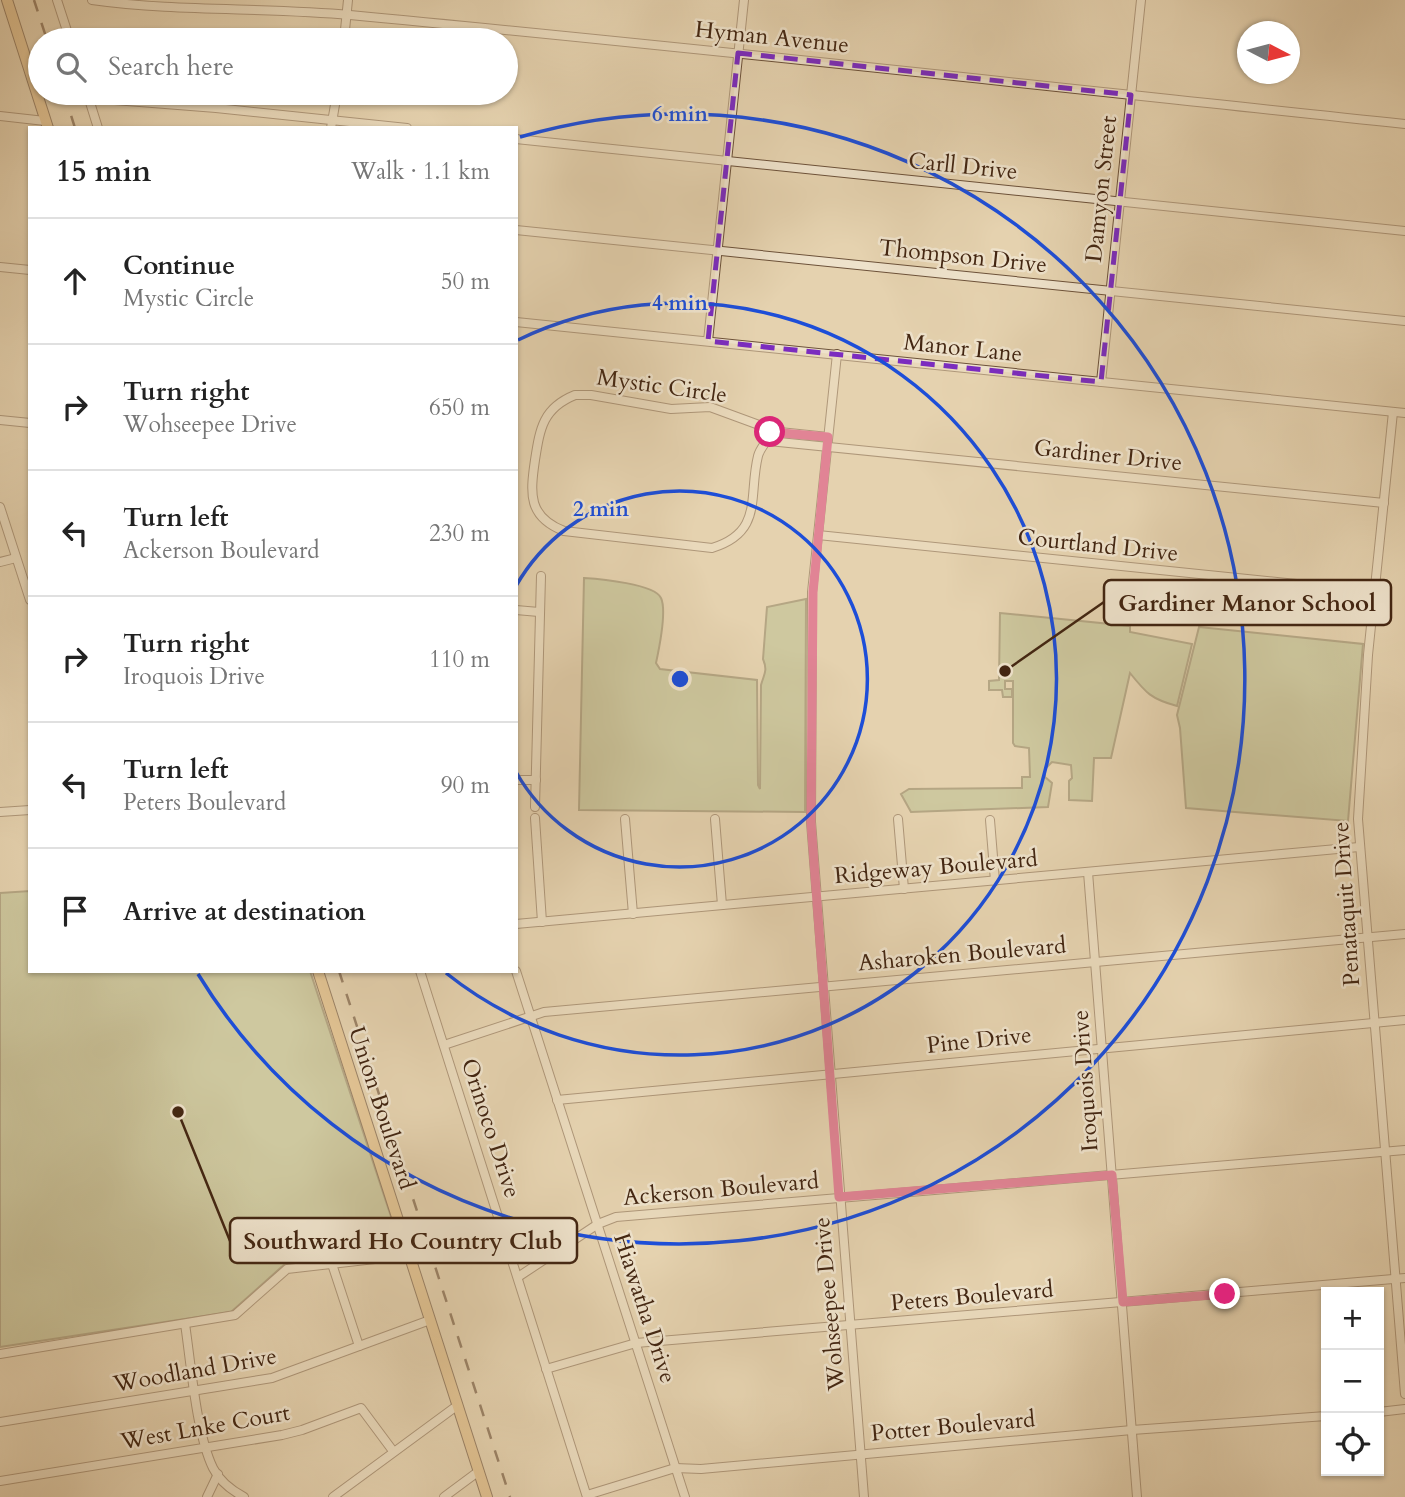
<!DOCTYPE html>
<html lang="en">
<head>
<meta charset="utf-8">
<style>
	:root { --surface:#fff; --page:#f6f6f6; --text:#222; --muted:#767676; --line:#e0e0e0 }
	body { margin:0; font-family:Cardo,serif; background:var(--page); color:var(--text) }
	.controls { position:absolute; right:21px; bottom:21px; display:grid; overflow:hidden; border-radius:0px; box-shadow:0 2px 5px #0004 }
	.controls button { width:63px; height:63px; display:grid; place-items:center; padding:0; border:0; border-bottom:2px solid var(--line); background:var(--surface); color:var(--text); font:35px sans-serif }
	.compass { position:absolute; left:1237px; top:21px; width:63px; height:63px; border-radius:50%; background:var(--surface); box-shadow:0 2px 5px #0004; rotate:96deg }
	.stop { position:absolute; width:21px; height:21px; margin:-16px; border:5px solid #db2777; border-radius:50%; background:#fff }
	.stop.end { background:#db2777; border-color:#fff; box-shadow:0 2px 7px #0008 }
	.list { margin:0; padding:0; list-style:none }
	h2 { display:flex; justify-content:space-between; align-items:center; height:91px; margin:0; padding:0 28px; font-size:30px }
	h2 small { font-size:23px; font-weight:400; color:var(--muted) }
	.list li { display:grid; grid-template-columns:46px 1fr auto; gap:21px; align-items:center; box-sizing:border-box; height:126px; padding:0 28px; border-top:2px solid var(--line) }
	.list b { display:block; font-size:26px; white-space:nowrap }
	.list p { margin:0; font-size:23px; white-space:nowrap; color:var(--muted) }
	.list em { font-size:23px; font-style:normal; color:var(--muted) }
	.icon { flex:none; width:38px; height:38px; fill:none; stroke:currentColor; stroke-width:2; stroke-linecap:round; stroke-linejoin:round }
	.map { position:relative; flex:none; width:1405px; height:1497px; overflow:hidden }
	.search { position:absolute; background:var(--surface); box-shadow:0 2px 5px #0004; left:28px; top:28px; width:490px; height:77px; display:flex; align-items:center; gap:18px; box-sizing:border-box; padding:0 24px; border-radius:38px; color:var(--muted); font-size:26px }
	.panel { position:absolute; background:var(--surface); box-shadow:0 2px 5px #0004; left:28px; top:126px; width:490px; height:847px; border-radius:0px }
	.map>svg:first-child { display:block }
	.green { fill:#b1bd8d; stroke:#7a7250; stroke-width:2 }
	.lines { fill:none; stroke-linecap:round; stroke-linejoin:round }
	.minor-casing { stroke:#6c5139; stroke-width:10 }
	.major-casing { stroke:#432612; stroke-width:12 }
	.minor { stroke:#eee2cb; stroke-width:8 }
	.major { stroke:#e2b978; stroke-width:10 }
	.rail { stroke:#432612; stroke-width:2.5; stroke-dasharray:12 12; stroke-linecap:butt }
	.route { stroke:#db2777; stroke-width:9 }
	.marked { fill:none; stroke:#7b2cbf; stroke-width:5; stroke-dasharray:14 9; stroke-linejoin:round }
	.ring { fill:none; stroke:#1d4ed8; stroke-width:3.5 }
	.labels { text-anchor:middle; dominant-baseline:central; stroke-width:5; stroke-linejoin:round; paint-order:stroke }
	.street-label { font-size:23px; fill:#432612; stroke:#eee2cb }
	.centre { fill:#1d4ed8; stroke:#eee2cb; stroke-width:3.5 }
	.ring-label { font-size:21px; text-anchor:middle; font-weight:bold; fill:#1d4ed8; stroke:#eee2cb; stroke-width:5; stroke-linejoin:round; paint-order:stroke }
	.leader { fill:none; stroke:#432612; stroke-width:2.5 }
	.callout-dot { fill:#432612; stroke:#eee2cb; stroke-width:2.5 }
	.callout { fill:#eee2cb; stroke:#432612; stroke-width:2.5 }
	.callout-label { font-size:24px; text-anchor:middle; font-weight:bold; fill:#432612 }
</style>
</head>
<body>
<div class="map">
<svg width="1405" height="1497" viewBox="0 0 1405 1497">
	<rect width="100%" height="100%" fill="#e5d2af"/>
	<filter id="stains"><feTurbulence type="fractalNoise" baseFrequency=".00286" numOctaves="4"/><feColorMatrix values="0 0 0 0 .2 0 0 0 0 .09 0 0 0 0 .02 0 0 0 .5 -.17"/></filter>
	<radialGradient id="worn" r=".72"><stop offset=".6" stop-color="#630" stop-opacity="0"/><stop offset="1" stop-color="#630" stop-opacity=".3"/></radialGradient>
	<g class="green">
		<path d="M584,578C600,579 655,584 661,598C667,611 659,649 656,663L660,669L757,680L758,785L760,789L761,685C764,674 768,671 763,659L767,607L806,599L805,812L579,810Z"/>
		<path d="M1000,613L1130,626V632L1192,644L1177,706C1151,699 1146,693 1130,673L1111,758H1094L1092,801L1069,800V781L1072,778L1071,765L1052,762L1045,769V777L1052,783L1048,807L911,812L901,794L909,789L1022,788V777H1030L1029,748L1015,746L1013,743V681H1005V689H1012V697H1003L1002,690H989V681L999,680Z"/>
		<path d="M1199,627L1363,644L1348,821L1186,808L1180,728L1177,715Z"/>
		<path d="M30,891V971H310L403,1253L286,1263L231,1312L0,1347V893Z"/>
	</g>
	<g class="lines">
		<defs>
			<g id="minor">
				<path d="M57,0L70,40"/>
				<path d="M92,0C177,12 264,7 350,15C702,48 1053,87 1405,124"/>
				<path d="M344,40L348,0"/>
				<path d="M88,96L98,128"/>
				<path d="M89,98L216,108L407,128"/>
				<path d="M0,116L45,121"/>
				<path d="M331,128L337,93"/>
				<path d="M516,139L1405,231"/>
				<path d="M516,230L1405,321"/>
				<path d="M0,267L30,270"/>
				<path d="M516,322L1405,413"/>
				<path d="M708,341L744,0"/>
				<path d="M837,354L812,592L811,822L864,1497"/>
				<path d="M1101,382L1141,0"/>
				<path d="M575,395H591L671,409L710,407L759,425L770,431C769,442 761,445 758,456C748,496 764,532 712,548L564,531C528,517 530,494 535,460C540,428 543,408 575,395Z"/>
				<path d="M1393,412L1368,655L1358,819L1405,1394"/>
				<path d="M0,420L30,423"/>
				<path d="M770,431L828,437"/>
				<path d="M769,441L1384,503"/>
				<path d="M0,507L30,600"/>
				<path d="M818,535L1375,592"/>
				<path d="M0,562L16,558"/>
				<path d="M516,610L539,612"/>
				<path d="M516,780H536"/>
				<path d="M535,807L541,576"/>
				<path d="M0,812L30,810"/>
				<path d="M535,818L542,922"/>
				<path d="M625,819L633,914"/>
				<path d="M715,819L722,905"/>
				<path d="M898,819L904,889"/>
				<path d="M990,820L995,881"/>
				<path d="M1088,872L1137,1497"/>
				<path d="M516,924L1359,847"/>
				<path d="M420,971L587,1497"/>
				<path d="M516,971L685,1497"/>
				<path d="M444,1045L544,1012L1405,934"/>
				<path d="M557,1100L1405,1020"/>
				<path d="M332,1264L359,1346"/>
				<path d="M518,1277L598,1224L616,1217L1405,1150"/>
				<path d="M185,1324C191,1363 196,1433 213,1468C220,1482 231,1490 244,1497"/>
				<path d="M0,1354L235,1315L287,1269L410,1255"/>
				<path d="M546,1369L636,1343L1405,1278"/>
				<path d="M1379,1412L1405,1409"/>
				<path d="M0,1422L272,1378L430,1320"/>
				<path d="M0,1481L282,1435L302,1430L361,1408L393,1451"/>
				<path d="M587,1495L675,1468L701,1469L1132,1430L1326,1416"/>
				<path d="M207,1497L218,1474"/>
				<path d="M333,1497L458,1405"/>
				<path d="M444,1497L479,1471"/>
			</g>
			<g id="major">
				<path d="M7,0L48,128"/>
				<path d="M318,971L487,1497"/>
			</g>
		</defs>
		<use href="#minor" class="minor-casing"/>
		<use href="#major" class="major-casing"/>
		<use href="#minor" class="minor"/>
		<use href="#major" class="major"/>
		<g class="rail">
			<path d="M34,0L47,40"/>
			<path d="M64,93L75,128"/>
			<path d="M339,971L510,1497"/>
		</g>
	</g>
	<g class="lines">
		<path class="route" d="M770,432L828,437L813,592L811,822L839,1197L1112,1175L1123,1302L1225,1294"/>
	</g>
	<path d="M0 0H1405V1497H0ZM738,53L1131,95L1101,382L708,341Z" fill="#e5d2af" fill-opacity=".55" fill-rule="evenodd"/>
	<path class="marked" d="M738,53L1131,95L1101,382L708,341Z"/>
	<g class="ring">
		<path d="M516 586A188 188 0 1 1 516 772"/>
		<path d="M518 340A376 376 0 1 1 446 973"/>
		<path d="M520 137A565 565 0 1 1 198 974"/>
	</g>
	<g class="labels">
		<g class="street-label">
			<text transform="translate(772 37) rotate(6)">Hyman Avenue</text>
			<text transform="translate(963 166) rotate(6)">Carll Drive</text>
			<text transform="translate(1101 189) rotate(-84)">Damyon Street</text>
			<text transform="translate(963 256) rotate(6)">Thompson Drive</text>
			<text transform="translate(963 348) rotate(6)">Manor Lane</text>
			<text transform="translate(662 386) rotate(8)">Mystic Circle</text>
			<text transform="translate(1108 455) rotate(6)">Gardiner Drive</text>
			<text transform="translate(1098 545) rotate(6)">Courtland Drive</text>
			<text transform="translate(936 867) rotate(-5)">Ridgeway Boulevard</text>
			<text transform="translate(1346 904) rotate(-94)">Penataquit Drive</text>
			<text transform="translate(962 954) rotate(-5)">Asharoken Boulevard</text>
			<text transform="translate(979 1040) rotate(-6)">Pine Drive</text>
			<text transform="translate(1085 1081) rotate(-94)">Iroquois Drive</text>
			<text transform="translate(382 1108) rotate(72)">Union Boulevard</text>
			<text transform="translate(491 1128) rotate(72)">Orinoco Drive</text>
			<text transform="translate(721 1189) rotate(-5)">Ackerson Boulevard</text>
			<text transform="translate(972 1296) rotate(-5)">Peters Boulevard</text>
			<text transform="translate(829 1304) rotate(-95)">Wohseepee Drive</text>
			<text transform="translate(645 1308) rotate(72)">Hiawatha Drive</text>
			<text transform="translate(195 1370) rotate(-10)">Woodland Drive</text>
			<text transform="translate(953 1426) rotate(-5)">Potter Boulevard</text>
			<text transform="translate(205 1427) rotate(-10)">West Lnke Court</text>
		</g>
	</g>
	<circle cx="680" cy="679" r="10" class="centre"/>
	<g class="ring-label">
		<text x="680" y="121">6 min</text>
		<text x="680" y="310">4 min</text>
		<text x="601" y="516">2 min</text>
	</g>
	<path class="leader" d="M1005 671L1104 602M178 1112L230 1241"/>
	<g class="callout-dot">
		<circle cx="1005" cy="671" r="7"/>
		<circle cx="178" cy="1112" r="7"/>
	</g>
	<g class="callout">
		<rect x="1104" y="580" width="287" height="45" rx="7"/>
		<rect x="230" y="1218" width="347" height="45" rx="7"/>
	</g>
	<g class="callout-label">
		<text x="1247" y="611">Gardiner Manor School</text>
		<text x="403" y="1249">Southward Ho Country Club</text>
	</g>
	<rect width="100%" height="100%" filter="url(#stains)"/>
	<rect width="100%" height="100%" fill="url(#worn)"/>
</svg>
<div class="controls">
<button>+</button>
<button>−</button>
<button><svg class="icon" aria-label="locate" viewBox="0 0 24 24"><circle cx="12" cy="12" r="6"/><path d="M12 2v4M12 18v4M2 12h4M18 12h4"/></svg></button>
</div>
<svg class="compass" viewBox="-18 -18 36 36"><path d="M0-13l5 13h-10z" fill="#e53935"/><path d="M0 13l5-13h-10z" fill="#767676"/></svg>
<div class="stop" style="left:770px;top:432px"></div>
<div class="stop end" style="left:1225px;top:1294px"></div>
<div class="search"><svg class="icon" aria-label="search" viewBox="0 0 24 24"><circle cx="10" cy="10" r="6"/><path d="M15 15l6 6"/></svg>Search here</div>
<section class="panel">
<h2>15 min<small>Walk · 1.1 km</small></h2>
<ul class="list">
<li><svg class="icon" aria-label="ahead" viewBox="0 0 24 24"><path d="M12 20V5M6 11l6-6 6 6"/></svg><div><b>Continue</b><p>Mystic Circle</p></div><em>50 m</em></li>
<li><svg class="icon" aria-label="right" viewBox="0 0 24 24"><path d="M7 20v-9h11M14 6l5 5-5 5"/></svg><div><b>Turn right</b><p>Wohseepee Drive</p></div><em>650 m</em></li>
<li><svg class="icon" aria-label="left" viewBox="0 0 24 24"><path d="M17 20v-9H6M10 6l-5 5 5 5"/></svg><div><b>Turn left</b><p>Ackerson Boulevard</p></div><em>230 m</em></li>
<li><svg class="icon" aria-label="right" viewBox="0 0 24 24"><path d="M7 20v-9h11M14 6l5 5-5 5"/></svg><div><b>Turn right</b><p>Iroquois Drive</p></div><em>110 m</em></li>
<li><svg class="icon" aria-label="left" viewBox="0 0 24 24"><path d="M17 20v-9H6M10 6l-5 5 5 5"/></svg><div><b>Turn left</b><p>Peters Boulevard</p></div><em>90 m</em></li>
<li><svg class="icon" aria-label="arrive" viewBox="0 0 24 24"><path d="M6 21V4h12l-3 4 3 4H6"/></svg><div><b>Arrive at destination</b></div></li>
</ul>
</section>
</div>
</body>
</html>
